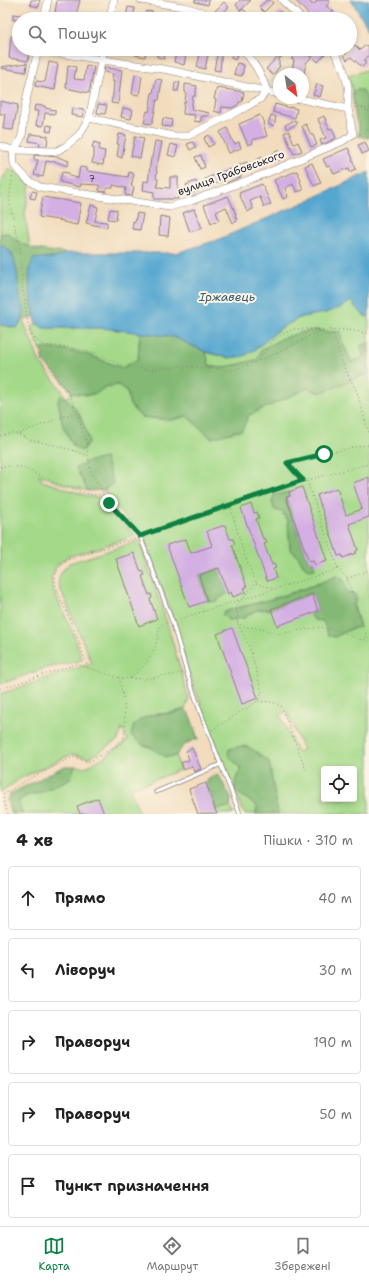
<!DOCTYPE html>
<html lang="uk">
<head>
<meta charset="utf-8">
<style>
	:root { --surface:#fff; --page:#f2f2f2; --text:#222; --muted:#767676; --line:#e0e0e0; --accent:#0b8043 }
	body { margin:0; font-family:"Shantell Sans",sans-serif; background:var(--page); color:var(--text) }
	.controls { position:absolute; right:12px; bottom:12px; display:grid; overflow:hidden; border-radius:4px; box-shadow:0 2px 6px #0003 }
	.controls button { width:36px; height:36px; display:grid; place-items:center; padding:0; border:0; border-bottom:1px solid var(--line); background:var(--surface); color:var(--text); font:20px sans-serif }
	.compass { position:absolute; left:273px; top:68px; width:36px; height:36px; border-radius:50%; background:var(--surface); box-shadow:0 2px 6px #0003; rotate:150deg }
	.stop { position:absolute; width:12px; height:12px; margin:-9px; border:3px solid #0b8043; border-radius:50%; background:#fff }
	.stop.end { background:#0b8043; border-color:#fff; box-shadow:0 1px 4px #0008 }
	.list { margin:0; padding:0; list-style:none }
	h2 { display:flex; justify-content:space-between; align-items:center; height:52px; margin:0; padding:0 16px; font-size:17px }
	h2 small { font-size:13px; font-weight:400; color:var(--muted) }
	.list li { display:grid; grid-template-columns:26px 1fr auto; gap:12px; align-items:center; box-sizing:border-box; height:64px; margin:0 8px 8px; padding:0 8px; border:1px solid var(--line); border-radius:4px }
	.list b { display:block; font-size:15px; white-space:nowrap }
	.list em { font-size:13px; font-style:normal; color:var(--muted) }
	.icon { flex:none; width:22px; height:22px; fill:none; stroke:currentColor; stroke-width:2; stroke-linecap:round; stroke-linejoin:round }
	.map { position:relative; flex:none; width:369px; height:814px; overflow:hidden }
	.search { position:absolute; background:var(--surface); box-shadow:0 2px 6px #0003; left:12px; right:12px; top:12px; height:44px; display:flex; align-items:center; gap:10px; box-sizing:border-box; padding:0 14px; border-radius:22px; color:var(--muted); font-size:15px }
	.sheet { height:412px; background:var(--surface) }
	nav { display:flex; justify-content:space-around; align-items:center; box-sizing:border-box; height:56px; border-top:1px solid var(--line); background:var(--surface); font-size:11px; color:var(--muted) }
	nav a { display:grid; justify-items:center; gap:2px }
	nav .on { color:var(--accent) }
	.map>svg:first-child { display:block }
	.green { fill:#a4d989; stroke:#637e62; fill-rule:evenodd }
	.forest { fill:#83b975; stroke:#526e58 }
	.water { fill:#56a7d0; stroke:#3c6486 }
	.building { fill:#d3afe3 }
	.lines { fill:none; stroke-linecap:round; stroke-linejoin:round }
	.lane-casing { stroke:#8a7f7c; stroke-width:5 }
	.street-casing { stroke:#8a7f7c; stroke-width:8 }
	.path { stroke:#8a7f7c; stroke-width:1; stroke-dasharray:1 3; stroke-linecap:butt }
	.lane { stroke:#fff; stroke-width:3.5 }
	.street { stroke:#fff; stroke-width:7 }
	.route { stroke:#0b8043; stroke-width:5 }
	.labels { text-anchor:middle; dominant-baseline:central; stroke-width:4; stroke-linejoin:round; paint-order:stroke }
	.number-label { font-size:9px; fill:#4e4565 }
	.street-label { font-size:11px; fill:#22223b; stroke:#fcf5e5 }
	.water-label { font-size:12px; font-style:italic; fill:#375777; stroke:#fcf5e5 }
</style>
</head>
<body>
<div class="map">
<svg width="369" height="814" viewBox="0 0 369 814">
	<rect width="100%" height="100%" fill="#fcf5e5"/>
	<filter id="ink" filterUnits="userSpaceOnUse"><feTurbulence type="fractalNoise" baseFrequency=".025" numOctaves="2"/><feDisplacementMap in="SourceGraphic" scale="8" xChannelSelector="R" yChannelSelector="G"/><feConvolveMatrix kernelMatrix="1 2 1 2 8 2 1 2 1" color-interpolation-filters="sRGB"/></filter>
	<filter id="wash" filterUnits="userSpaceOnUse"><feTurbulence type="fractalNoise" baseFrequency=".012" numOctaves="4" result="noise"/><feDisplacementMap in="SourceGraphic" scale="16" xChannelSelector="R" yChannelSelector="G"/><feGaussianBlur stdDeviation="0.9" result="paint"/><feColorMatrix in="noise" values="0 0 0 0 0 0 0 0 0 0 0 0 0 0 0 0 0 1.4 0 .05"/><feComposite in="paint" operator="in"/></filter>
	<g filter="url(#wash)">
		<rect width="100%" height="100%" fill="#f2dcbd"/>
		<g class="green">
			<path d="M369,69V112L366,107L359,90L352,91L349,76Z"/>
			<path d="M11,168L30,185L25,214L30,248L16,241L8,233L0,234V181Z"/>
			<path d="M351,301L364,316L369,317V343L361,346L363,356L359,360L351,362L342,341L341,332H328L316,330L258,359L241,364L219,368L209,365L206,352L229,358L256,349L281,328L301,317L325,313L342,307Z"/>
			<path d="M23,320L40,363L61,389L66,398L72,393L88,395L97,393L105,387L118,385L127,391L130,405L141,417L171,420L187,416L211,438L249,415L308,388L320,393L369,373V647L367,648L369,654V814H278L269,762C259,756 253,746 241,746V769L236,779L248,798L257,806L256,814H244L188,671L175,625L144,538L110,501L104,490L113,483L105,458L76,468L88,491L57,482L38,474L42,481L91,497H103L107,505L136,536L67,557L56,566L51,579L53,589L75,638L82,660L43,669L0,684V325L17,327ZM58,401L74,447L63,426ZM289,492L286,497L309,562L303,565L299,557L290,549L288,520L282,512L272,503L274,496ZM336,576C350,594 354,606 360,627L351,629L347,631L310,615L318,611L312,594L271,609L256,610L244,618L229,620L222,614C230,608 244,607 254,604C282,596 310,588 336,576ZM287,711L303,750L297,752L280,715ZM324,769H354V799H324Z"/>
			<path d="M36,323L43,328H102L140,332L138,359L122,369L61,349H41L37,344L32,329Z"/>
			<path d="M139,541L168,626L189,699L185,709C174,712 166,714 154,714L141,744L150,747L165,756H176L180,770L130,789L140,814H23L18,802L26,796L41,792L70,779L75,766L86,767L106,756L128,740L122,729L118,740L89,758L72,754L21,778L0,793V694L92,663L59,586C57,575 63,570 70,563Z"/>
			<path d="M230,807L234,814H217L215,809Z"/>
		</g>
		<g class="forest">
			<path d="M359,90H362C365,94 369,101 366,107L369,112V138L358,136L359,130L355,115L352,91Z"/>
			<path d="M8,233C26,251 43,250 67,253L55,258H40L30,266V289L35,316L26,320H23L24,310L20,299L14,261L12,254L6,246L0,245V234Z"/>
			<path d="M316,330L328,332H341L342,341L351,362L359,360L363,356L360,346L369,343V373L320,393L308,388L249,415L242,430L211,438L187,416L171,420L141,417L130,405L127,391L118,385L105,387L97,393L88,395L72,393L61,379L44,363L41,349H61L86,354L122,368L138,359L140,332L174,337L206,352L209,365L219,368L241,364L258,359L261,350L281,339L298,333Z"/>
			<path d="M61,395C78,404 84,424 89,441L82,451L74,447L63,426L58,401Z"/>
			<path d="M105,458L113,483L104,490L88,491L76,468L86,462Z"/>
			<path d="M289,492L290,496L286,498L309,562L313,561L315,569L309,570L303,565L299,557L290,549L288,520L282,512L275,510L272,503L274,495Z"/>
			<path d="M219,568L228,593L214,602L207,601L199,575Z"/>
			<path d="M336,576L343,579L348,593L355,594L357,600L353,605L360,627L351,629L335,637L328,635L323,621L314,620L310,614L318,611L312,594L271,609L256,610L244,618L228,620L222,614C230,608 244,607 254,604C282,596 310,588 336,576Z"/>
			<path d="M185,709L190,715L198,739C188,741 181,747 176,756L166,757L150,747L141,744L131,735L134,725L141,719L154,714H164L173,713Z"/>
			<path d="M241,746C253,746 259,756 269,761L278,814H256L257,806L235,791L236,779L241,769L228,755L229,749Z"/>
			<path d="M65,766H75L70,779L41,792L26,796L18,802L23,814H11L7,801L10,794Z"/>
			<path d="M218,774L231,798L230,807L215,809L206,783L210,777Z"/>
		</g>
		<g class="water">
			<path d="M351,0H369V29Z"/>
			<path d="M369,172V317C360,314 356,308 351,301L342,307L325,313L301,317L281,328L256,349L244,356L229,358L206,352L174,337L102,328H43L36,323C33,304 24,277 33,259L40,258H55L67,253H176L217,240L305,202Z"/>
			<path d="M0,245C19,249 17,283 20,298C21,302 24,306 24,310C25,317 21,322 17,328L0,325Z"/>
		</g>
		<g id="blocks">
			<g class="building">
				<path d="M31,0H40L39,7L30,5Z"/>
				<path d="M57,0H80L75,19H54Z"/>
				<path d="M195,0H209L208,5L195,2Z"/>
				<path d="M240,0H251L241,10L243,9L247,13L241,19H233L241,11L236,5Z"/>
				<path d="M267,0H270L273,3L264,12L259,7Z"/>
				<path d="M295,0H308L313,5L318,0H327L330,2L326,6L334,12L332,14L338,19H313Z"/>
				<path d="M224,2L229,7L220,16L215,11Z"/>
				<path d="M128,7L135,8L133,18L126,17Z"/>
				<path d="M146,11L153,12L151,19H144Z"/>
				<path d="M280,11L285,16L282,19H273Z"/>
				<path d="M92,13L104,15L103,19H91Z"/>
				<path d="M13,14L37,17V19L13,20Z"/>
				<path d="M11,36H17L16,47H19V49H30L28,61L9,58Z"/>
				<path d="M350,43L353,46L355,45L360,50L366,45L369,48V55L364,61L366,63L362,67L351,57L347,60L344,56L348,52L345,49H350Z"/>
				<path d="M136,49H146L145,57L135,55Z"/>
				<path d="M159,49H166L164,59L157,57Z"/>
				<path d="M177,49H187L184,65L174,62Z"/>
				<path d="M201,49L218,50V49H222L220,71L214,70L217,55L208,54L205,69L197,67Z"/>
				<path d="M318,49H322L326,53L318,62L312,56Z"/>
				<path d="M300,50L306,56L308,54L311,58L306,63L304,74H297V72L292,71L294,60L291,59Z"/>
				<path d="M233,52L238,54L235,60L231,58Z"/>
				<path d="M277,52H282L281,58L279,57V65L280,66L273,75L266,69L277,57H276Z"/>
				<path d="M49,62L58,64L55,81H56L55,90L35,86L36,81L45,82Z"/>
				<path d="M27,63L26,72L1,68V67Z"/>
				<path d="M237,63L244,65L242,76L234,74Z"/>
				<path d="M68,65L76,67L74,79L84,80L86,66L94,67L89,93L66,88Z"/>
				<path d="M105,67H109L108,68L122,70L118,104L111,103L113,95L114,81H112L113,74L104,72Z"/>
				<path d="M135,75L142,76L139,95L132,94Z"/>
				<path d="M156,79L162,80L159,100H157L152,124L144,123L147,111L149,112L152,93H153Z"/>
				<path d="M175,82H180L178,91H174Z"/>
				<path d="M185,84L197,86L195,96H193L191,109L209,113L208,116H202L200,122L194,121L195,115L183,114L184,102L185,103L186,92H185Z"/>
				<path d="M317,84L323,86L320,97L313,95Z"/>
				<path d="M217,88L244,92L242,102H239L238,105L232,108L222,107L221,113L214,111L216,100L214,99Z"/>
				<path d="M0,101L18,105L13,130L3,129L5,114H0Z"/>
				<path d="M98,104L107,105L105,114L97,113Z"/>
				<path d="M275,104L290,108V107L297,109L295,118L273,112Z"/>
				<path d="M35,105L45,106V108L55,110V114L45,113L43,126L36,125L38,111H34Z"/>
				<path d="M72,108L84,110L83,117L71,115Z"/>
				<path d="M123,108L133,110L131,119L121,117Z"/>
				<path d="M260,115L264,123H263L267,136L252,140L253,143L248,145L239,124Z"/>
				<path d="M271,115L276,117L274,126L268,124Z"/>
				<path d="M324,116L329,129L332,128L336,138L322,145L320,140L326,138L318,119Z"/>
				<path d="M163,118L172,120L171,127L162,126Z"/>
				<path d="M295,120L297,124L287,129L285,125Z"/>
				<path d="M306,124L311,135H313L317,145L311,147L302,126Z"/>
				<path d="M47,125L52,126L51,132L46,131Z"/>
				<path d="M227,128L234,144L239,142L241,148L229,153L220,132Z"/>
				<path d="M289,131L294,144L298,142L302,151L294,154L284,133Z"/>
				<path d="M30,134L48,136L47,146H39L40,143L29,141Z"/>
				<path d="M119,134L126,135L122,158L117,156L119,144H117Z"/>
				<path d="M209,135L214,144L208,147L204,138Z"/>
				<path d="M135,136L144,138L140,158L131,156Z"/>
				<path d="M155,141L162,142L156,170L157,171L156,178L158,179L157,187L170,188V177H178V199H154V192L143,190L144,181L148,182L151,158H152Z"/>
				<path d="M94,142L100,144L99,150L105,151L103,165L92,163L93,158H94V148L92,147Z"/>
				<path d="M193,142L196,147L190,150L187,144Z"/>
				<path d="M365,142L369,151L362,154L358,145Z"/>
				<path d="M171,144L178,146L175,157L168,155Z"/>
				<path d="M348,148L353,159H352L356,169L350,172L349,168L334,174L330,166L327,167L323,159Z"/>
				<path d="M279,150L283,158L277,161L273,153Z"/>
				<path d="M34,155L58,157L69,161L67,166L54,161L53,162L46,161L43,177L34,175L38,160H34Z"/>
				<path d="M201,155L205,167L200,169L195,157Z"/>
				<path d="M262,157L266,165L259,168L256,160Z"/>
				<path d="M247,162L250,171L242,174L239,165Z"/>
				<path d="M312,163L321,183L314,186L305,166Z"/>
				<path d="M80,167L87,168V171L128,177L129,172L134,174L131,186L134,187L132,196L125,195L126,188L113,185V188H107L106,192L99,191V185L81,184L80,187L60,182L62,172L69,173V176L78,178Z"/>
				<path d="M229,169L231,175L239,172L241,177L226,183L225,180L208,187L205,179Z"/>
				<path d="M297,171L301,180L300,181L303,190L297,192L293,184L285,188L288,197L283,199L274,180Z"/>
				<path d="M196,181L199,191L190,194L186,185Z"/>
				<path d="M262,184L271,204L264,207L260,197L250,201L253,209L247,212L239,193Z"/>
				<path d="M32,191L37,192L35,199L30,198Z"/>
				<path d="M228,196L236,214L235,215L237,221L233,223L226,207L216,212L219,220L211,223L204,205Z"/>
				<path d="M43,197L81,203L77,225L63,222L64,221L39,217Z"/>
				<path d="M91,205L98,207L95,221L107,222V228L86,223Z"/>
				<path d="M110,209L117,210L116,220L108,219Z"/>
				<path d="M194,209L202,228L190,232L183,213Z"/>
				<path d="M137,213L143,214L140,230L132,229L133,221L135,222Z"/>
				<path d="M160,216L170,218L168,236L159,235Z"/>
				<path d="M369,477V517L349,524L358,550L356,551V553L343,558L342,555L338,556L317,495L337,488L346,515L362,509L353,483Z"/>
				<path d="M302,487L327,561L315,565L313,561L309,562L286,497L290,496L289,492Z"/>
				<path d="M251,504L254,513L257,512L259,518L256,519L263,539L265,538L267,543L264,544L272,565L274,564L276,568L273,569L276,578L267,581L241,508Z"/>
				<path d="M225,525L230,539H233L235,544L232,545L247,587L244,588L246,592L233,597L231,592L228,594L219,568L199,575L207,601L189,607L167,545L186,539L191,553L212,546L207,531Z"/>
				<path d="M134,553L141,572L143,571L145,575L142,576L149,595L151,594L152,598L150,599L157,619L139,626L116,559Z"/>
				<path d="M312,594L318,611L277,626L271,609Z"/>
				<path d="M232,628L258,698L242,704L217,634Z"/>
				<path d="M192,748L201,769L194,772L192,766L184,770L181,763L189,760L186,751Z"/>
				<path d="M206,783L215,809L217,814H198L189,789Z"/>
				<path d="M98,798L104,814H80L77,806Z"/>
			</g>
		</g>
	</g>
	<g filter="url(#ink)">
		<use href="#blocks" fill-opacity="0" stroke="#8a7f7c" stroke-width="1"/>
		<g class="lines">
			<defs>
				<g id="lane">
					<path d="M140,536L172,621L187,673L200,711L240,814"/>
					<path d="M156,792L221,764"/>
				</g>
				<g id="street">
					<path d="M141,0L183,7L202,12L211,19"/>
					<path d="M282,0L302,19"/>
					<path d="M44,19L48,0"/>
					<path d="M109,19L114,0"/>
					<path d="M38,50L169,70L279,94"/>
					<path d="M296,98L348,109"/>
					<path d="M89,118L104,49"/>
					<path d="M0,146L13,150L57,151L66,146L79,135L89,118L173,136H188L246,107L260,99L267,91C262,74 254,62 242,49"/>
					<path d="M13,150L14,165L28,180L40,187L169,207L191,201L267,173L343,141L353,134L348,109V86L343,68L333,49"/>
					<path d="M13,150C26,136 22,129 24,112C27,91 34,70 38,49"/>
				</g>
			</defs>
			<use href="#lane" class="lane-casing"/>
			<use href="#street" class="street-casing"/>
			<g class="path">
				<path d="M354,108L361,107L368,110L369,113"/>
				<path d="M360,134L365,132L369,127"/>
				<path d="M13,173L9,199L14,223L20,246L22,283L28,324L31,335L41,361L69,393L86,440L90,469L104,494L109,503L136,532"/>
				<path d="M332,330L344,367L357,392L369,433"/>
				<path d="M32,335L42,345L68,347L96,353L122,365L150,370L182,366L232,370L251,364L288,348L320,330"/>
				<path d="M259,360L267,348L274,340L283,334L294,329L347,330L366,333L369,335"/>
				<path d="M19,434C26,430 32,428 39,426C51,422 63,416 75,413"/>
				<path d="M0,436L12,433L18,434L30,440L51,444L88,455"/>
				<path d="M0,467L4,466L21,467L56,483L92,495L104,494"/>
				<path d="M302,479C296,474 292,468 287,463L301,458L312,457L359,446L369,445"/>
				<path d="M307,481L338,569L347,578L369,644"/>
				<path d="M230,505L244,554L256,583L244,597"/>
				<path d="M145,535L303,479L307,480L369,464"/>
				<path d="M347,578L354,576L369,570"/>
				<path d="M256,583L261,585L274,588"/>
				<path d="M176,620L338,569"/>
				<path d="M237,622L244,627L258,628L278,634L321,627L340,631L358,639L367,640"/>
				<path d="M88,668L77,637L56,587C53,573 57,568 68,560L135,538"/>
				<path d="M130,678C143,668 154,656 157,640C159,634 158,630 161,625L167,623"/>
				<path d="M0,689L76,664L119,678L143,679L183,673"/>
				<path d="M258,701L272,702L281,706L306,770"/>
				<path d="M212,730L258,701L262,693L250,648L237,622L238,615L236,610L238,603L241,600"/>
				<path d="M8,814L4,803L3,795L23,782L73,757L89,762L123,742L125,730L124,701L119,678"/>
			</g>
			<use href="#lane" class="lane"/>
			<use href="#street" class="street"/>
		</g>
	</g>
	<g class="lines" filter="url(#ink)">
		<path class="route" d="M109,503L140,536L303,480C297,475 292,468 287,463L324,454"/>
	</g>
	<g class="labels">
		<g class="number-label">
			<text x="92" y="179">7</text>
		</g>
		<g class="street-label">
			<text transform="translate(231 173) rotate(-20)">вулиця Грабовського</text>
		</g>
		<g class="water-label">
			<text x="227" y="297">Іржавець</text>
		</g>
	</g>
</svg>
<div class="controls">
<button><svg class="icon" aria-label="locate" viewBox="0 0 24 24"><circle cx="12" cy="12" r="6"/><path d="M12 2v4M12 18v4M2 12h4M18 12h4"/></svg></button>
</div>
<svg class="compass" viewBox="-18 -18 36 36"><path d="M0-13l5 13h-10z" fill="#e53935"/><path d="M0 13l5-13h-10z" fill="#767676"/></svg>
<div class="stop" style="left:324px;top:454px"></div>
<div class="stop end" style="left:109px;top:503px"></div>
<div class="search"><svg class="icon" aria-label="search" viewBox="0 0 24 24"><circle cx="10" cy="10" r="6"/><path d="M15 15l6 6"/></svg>Пошук</div>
</div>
<section class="sheet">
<h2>4 хв<small>Пішки · 310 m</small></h2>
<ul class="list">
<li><svg class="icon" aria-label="ahead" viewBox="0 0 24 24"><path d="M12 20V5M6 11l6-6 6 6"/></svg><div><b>Прямо</b></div><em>40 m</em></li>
<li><svg class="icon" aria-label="left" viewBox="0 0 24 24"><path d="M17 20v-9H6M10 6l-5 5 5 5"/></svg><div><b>Ліворуч</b></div><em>30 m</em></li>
<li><svg class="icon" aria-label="right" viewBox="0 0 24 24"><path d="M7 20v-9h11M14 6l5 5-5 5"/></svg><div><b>Праворуч</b></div><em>190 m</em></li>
<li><svg class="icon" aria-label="right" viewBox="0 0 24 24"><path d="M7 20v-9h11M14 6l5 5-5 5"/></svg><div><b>Праворуч</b></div><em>50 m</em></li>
<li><svg class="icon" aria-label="arrive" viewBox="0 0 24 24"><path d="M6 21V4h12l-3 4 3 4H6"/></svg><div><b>Пункт призначення</b></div></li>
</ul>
</section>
<nav>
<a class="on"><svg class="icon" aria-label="map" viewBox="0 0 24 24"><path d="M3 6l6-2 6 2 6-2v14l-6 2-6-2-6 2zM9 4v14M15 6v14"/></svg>Карта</a>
<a><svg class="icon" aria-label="directions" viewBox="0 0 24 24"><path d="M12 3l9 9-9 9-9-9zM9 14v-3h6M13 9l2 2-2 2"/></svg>Маршрут</a>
<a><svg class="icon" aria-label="saved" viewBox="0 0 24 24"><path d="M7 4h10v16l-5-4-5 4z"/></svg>Збережені</a>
</nav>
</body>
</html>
